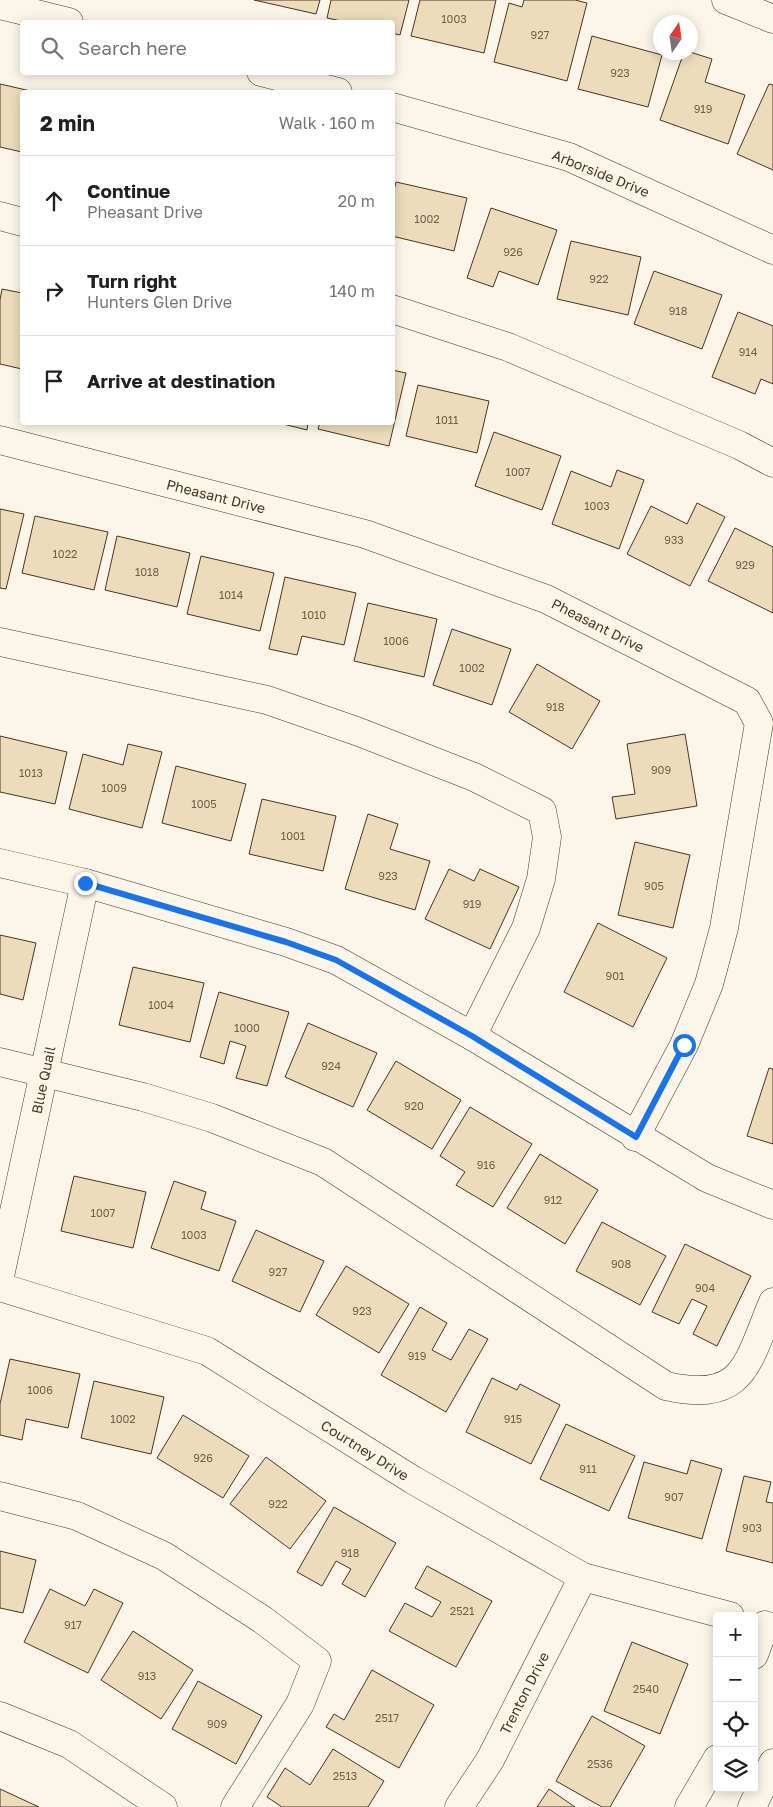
<!DOCTYPE html>
<html lang="en">
<head>
<meta charset="utf-8">
<style>
	:root { --surface:#fff; --page:#f6f6f6; --text:#202124; --muted:#757577; --line:#e0e0e0 }
	body { margin:0; font-family:"Golos Text",sans-serif; background:var(--page); color:var(--text) }
	.controls { position:absolute; right:15px; bottom:15px; display:grid; overflow:hidden; border-radius:5px; box-shadow:0 2px 12px #0003 }
	.controls button { width:45px; height:45px; display:grid; place-items:center; padding:0; border:0; border-bottom:1px solid var(--line); background:var(--surface); color:var(--text); font:25px sans-serif }
	.compass { position:absolute; left:653px; top:15px; width:45px; height:45px; border-radius:50%; background:var(--surface); box-shadow:0 2px 12px #0003; rotate:13deg }
	.stop { position:absolute; width:15px; height:15px; margin:-11px; border:4px solid #1a73e8; border-radius:50%; background:#fff }
	.stop.end { background:#1a73e8; border-color:#fff; box-shadow:0 1px 5px #0008 }
	.list { margin:0; padding:0; list-style:none }
	h2 { display:flex; justify-content:space-between; align-items:center; height:65px; margin:0; padding:0 20px; font-size:21px }
	h2 small { font-size:16px; font-weight:400; color:var(--muted) }
	.list li { display:grid; grid-template-columns:32px 1fr auto; gap:15px; align-items:center; box-sizing:border-box; height:90px; padding:0 20px; border-top:1px solid var(--line) }
	.list b { display:block; font-size:19px; white-space:nowrap }
	.list p { margin:0; font-size:16px; white-space:nowrap; color:var(--muted) }
	.list em { font-size:16px; font-style:normal; color:var(--muted) }
	.icon { flex:none; width:28px; height:28px; fill:none; stroke:currentColor; stroke-width:2; stroke-linecap:round; stroke-linejoin:round }
	.map { position:relative; flex:none; width:773px; height:1807px; overflow:hidden }
	.search { position:absolute; background:var(--surface); box-shadow:0 2px 12px #0003; left:20px; top:20px; width:375px; height:55px; display:flex; align-items:center; gap:12px; box-sizing:border-box; padding:0 18px; border-radius:5px; color:var(--muted); font-size:19px }
	.panel { position:absolute; background:var(--surface); box-shadow:0 2px 12px #0003; left:20px; top:90px; width:375px; height:335px; border-radius:5px }
	.map>svg:first-child { display:block }
	.building { fill:#ecdcbc; stroke:#4a3520 }
	.lines { fill:none; stroke-linecap:round; stroke-linejoin:round }
	.minor-casing { stroke:#4a3520; stroke-width:29 }
	.major-casing { stroke:#4a3520; stroke-width:29 }
	.minor { stroke:#fbf6e9; stroke-width:28 }
	.major { stroke:#fbf6e9; stroke-width:28 }
	.route { stroke:#1a73e8; stroke-width:6 }
	.labels { text-anchor:middle; dominant-baseline:central; stroke-width:4; stroke-linejoin:round; paint-order:stroke }
	.number-label { font-size:11px; fill:#725f47 }
	.street-label { font-size:14px; fill:#4a3520; stroke:#fbf6e9 }
</style>
</head>
<body>
<div class="map">
<svg width="773" height="1807" viewBox="0 0 773 1807">
	<rect width="100%" height="100%" fill="#fbf6e9"/>
	<g class="building">
		<path d="M254,0H320L316,14Z"/>
		<path d="M331,0H409L400,35L392,33V22H346L327,18Z"/>
		<path d="M420,0H496L484,53L411,36Z"/>
		<path d="M524,0H575L587,3L567,81L494,62L509,3L522,7Z"/>
		<path d="M592,36L662,55L648,107L578,89Z"/>
		<path d="M684,52H690L712,59L705,82L745,95L728,144L660,120Z"/>
		<path d="M0,84L35,92H22V152L0,147Z"/>
		<path d="M769,84L773,85V170L737,154Z"/>
		<path d="M396,182L467,198L454,251L392,236V199Z"/>
		<path d="M491,208L557,230L538,285L499,271L493,287L467,278Z"/>
		<path d="M571,241L641,257L628,315L557,299Z"/>
		<path d="M654,271L722,295L702,349L634,324Z"/>
		<path d="M2,289L22,293V369L0,364V300Z"/>
		<path d="M738,312L773,326V384L761,379L755,394L712,377Z"/>
		<path d="M392,370L406,373L389,446L318,429L320,422H392Z"/>
		<path d="M418,385L489,401L477,453L406,436Z"/>
		<path d="M275,422H308L307,430Z"/>
		<path d="M494,432L561,456L542,510L475,486Z"/>
		<path d="M617,470L644,480L619,549L552,524L571,471L611,487Z"/>
		<path d="M697,503L725,517L690,586L627,554L651,506L687,524Z"/>
		<path d="M0,509L24,514L6,589L0,588Z"/>
		<path d="M35,516L108,532L94,590L22,573Z"/>
		<path d="M735,528L773,547V613L708,581Z"/>
		<path d="M117,536L190,553L177,607L105,590Z"/>
		<path d="M201,556L274,573L260,631L187,614Z"/>
		<path d="M285,577L356,593L344,645L302,636L297,655L269,649Z"/>
		<path d="M368,603L437,619L424,677L354,661Z"/>
		<path d="M452,629L511,649L492,705L433,685Z"/>
		<path d="M537,664L600,701L572,749L509,712Z"/>
		<path d="M685,734L697,806L616,819L612,797L635,794L627,744Z"/>
		<path d="M0,736L67,752L55,804L0,792Z"/>
		<path d="M128,744L162,752L142,828L69,809L83,754L123,765Z"/>
		<path d="M176,766L246,784L231,841L162,823Z"/>
		<path d="M262,799L336,816L323,871L249,854Z"/>
		<path d="M368,814L398,824L390,849L430,861L415,910L345,889Z"/>
		<path d="M635,842L690,855L673,928L618,915Z"/>
		<path d="M449,869L474,881L480,869L519,887L490,949L425,919Z"/>
		<path d="M598,923L667,958L633,1027L564,992Z"/>
		<path d="M0,935L36,943L23,1000L0,994Z"/>
		<path d="M133,967L204,983L190,1042L119,1025Z"/>
		<path d="M219,992L289,1012L267,1086L236,1078L246,1046L230,1041L224,1064L200,1057Z"/>
		<path d="M308,1023L377,1053L353,1107L285,1077Z"/>
		<path d="M396,1061L461,1100L432,1149L367,1110Z"/>
		<path d="M769,1068L773,1069V1144L747,1136Z"/>
		<path d="M470,1107L532,1144L493,1207L456,1185L465,1172L440,1156Z"/>
		<path d="M540,1154L598,1190L565,1244L507,1208Z"/>
		<path d="M74,1176L146,1192L133,1248L61,1231Z"/>
		<path d="M174,1181L206,1192L201,1209L236,1221L219,1271L151,1248Z"/>
		<path d="M602,1222L666,1256L640,1305L576,1271Z"/>
		<path d="M256,1230L324,1261L300,1312L232,1281Z"/>
		<path d="M685,1244L751,1276L717,1346L693,1334L707,1306L692,1299L679,1324L652,1312Z"/>
		<path d="M346,1266L409,1304L379,1353L316,1315Z"/>
		<path d="M420,1307L447,1323L432,1350L451,1360L469,1329L488,1339L446,1412L381,1375Z"/>
		<path d="M10,1359L80,1374L68,1428L26,1419L22,1440L0,1435V1404Z"/>
		<path d="M492,1378L517,1390L520,1384L560,1405L531,1464L466,1432Z"/>
		<path d="M94,1381L164,1397L151,1454L81,1438Z"/>
		<path d="M183,1415L249,1456L223,1498L157,1458Z"/>
		<path d="M566,1424L635,1456L609,1511L540,1479Z"/>
		<path d="M266,1457L326,1501L290,1549L230,1504Z"/>
		<path d="M691,1460L722,1469L702,1539L628,1518L644,1462L687,1474Z"/>
		<path d="M744,1476L771,1482L766,1502L773,1503V1563L726,1551Z"/>
		<path d="M334,1507L396,1543L365,1597L342,1584L351,1569L336,1561L322,1586L297,1572Z"/>
		<path d="M0,1551L36,1560L23,1613L0,1608Z"/>
		<path d="M427,1566L492,1601L456,1667L389,1631L405,1603L432,1617L441,1602L415,1588Z"/>
		<path d="M50,1589L85,1606L94,1589L123,1603L88,1673L24,1642Z"/>
		<path d="M133,1631L193,1670L161,1719L101,1680Z"/>
		<path d="M632,1642L688,1664L660,1734L604,1711Z"/>
		<path d="M372,1670L434,1705L399,1768L326,1727L334,1714L344,1720Z"/>
		<path d="M198,1681L262,1716L236,1764L172,1729Z"/>
		<path d="M592,1716L645,1746L610,1807H602L556,1781Z"/>
		<path d="M333,1749L384,1781L368,1807H282L267,1797L285,1768L310,1785Z"/>
		<path d="M0,1789L39,1807H0Z"/>
		<path d="M549,1789L575,1807H537Z"/>
	</g>
	<g class="lines">
		<defs>
			<g id="minor">
				<path d="M726,0L773,19"/>
				<path d="M0,5L69,22"/>
				<path d="M261,72L338,92"/>
				<path d="M392,107L569,157L773,250"/>
				<path d="M0,216L22,222"/>
				<path d="M392,309L508,347L739,445L773,463"/>
				<path d="M0,440L365,534L546,599L747,701L759,723L724,928L709,984L684,1045L635,1137"/>
				<path d="M0,642L267,700L359,732L474,777L542,811L547,837L541,879L526,928L472,1036"/>
				<path d="M0,863L85,883L286,942L336,960L472,1036L707,1178L773,1205"/>
				<path d="M0,1062L143,1097L212,1118L323,1162L666,1386C745,1404 747,1363 773,1302"/>
				<path d="M0,1276L85,883"/>
				<path d="M0,1287L207,1351L413,1480L583,1577L730,1616"/>
				<path d="M0,1496L77,1516L164,1556L263,1620L317,1661L300,1704L235,1807"/>
				<path d="M754,1655L765,1625"/>
				<path d="M0,1716L69,1744L163,1807"/>
				<path d="M459,1807L490,1760L583,1577"/>
				<path d="M689,1807L717,1759"/>
			</g>
			<path id="major" d="M752,1807L773,1763"/>
		</defs>
		<use href="#minor" class="minor-casing"/>
		<use href="#major" class="major-casing"/>
		<use href="#minor" class="minor"/>
		<use href="#major" class="major"/>
	</g>
	<g class="lines">
		<path class="route" d="M85,883L286,942L336,960L472,1036L636,1137L684,1045"/>
	</g>
	<g class="labels">
		<g class="number-label">
			<text x="454" y="18">1003</text>
			<text x="540" y="34">927</text>
			<text x="620" y="72">923</text>
			<text x="703" y="108">919</text>
			<text x="427" y="218">1002</text>
			<text x="513" y="251">926</text>
			<text x="599" y="278">922</text>
			<text x="678" y="310">918</text>
			<text x="748" y="351">914</text>
			<text x="447" y="419">1011</text>
			<text x="518" y="471">1007</text>
			<text x="597" y="505">1003</text>
			<text x="674" y="539">933</text>
			<text x="65" y="553">1022</text>
			<text x="745" y="564">929</text>
			<text x="147" y="571">1018</text>
			<text x="231" y="594">1014</text>
			<text x="314" y="614">1010</text>
			<text x="396" y="640">1006</text>
			<text x="472" y="667">1002</text>
			<text x="555" y="706">918</text>
			<text x="661" y="769">909</text>
			<text x="31" y="772">1013</text>
			<text x="114" y="787">1009</text>
			<text x="204" y="803">1005</text>
			<text x="293" y="835">1001</text>
			<text x="388" y="875">923</text>
			<text x="654" y="885">905</text>
			<text x="472" y="903">919</text>
			<text x="615" y="975">901</text>
			<text x="161" y="1004">1004</text>
			<text x="247" y="1027">1000</text>
			<text x="331" y="1065">924</text>
			<text x="414" y="1105">920</text>
			<text x="486" y="1164">916</text>
			<text x="553" y="1199">912</text>
			<text x="103" y="1212">1007</text>
			<text x="194" y="1234">1003</text>
			<text x="621" y="1263">908</text>
			<text x="278" y="1271">927</text>
			<text x="705" y="1287">904</text>
			<text x="362" y="1310">923</text>
			<text x="417" y="1355">919</text>
			<text x="40" y="1389">1006</text>
			<text x="123" y="1418">1002</text>
			<text x="513" y="1418">915</text>
			<text x="203" y="1457">926</text>
			<text x="588" y="1468">911</text>
			<text x="674" y="1496">907</text>
			<text x="278" y="1503">922</text>
			<text x="752" y="1527">903</text>
			<text x="350" y="1552">918</text>
			<text x="462" y="1610">2521</text>
			<text x="73" y="1624">917</text>
			<text x="147" y="1675">913</text>
			<text x="646" y="1688">2540</text>
			<text x="387" y="1717">2517</text>
			<text x="217" y="1723">909</text>
			<text x="600" y="1763">2536</text>
			<text x="345" y="1775">2513</text>
		</g>
		<g class="street-label">
			<text transform="translate(601 173) rotate(22)">Arborside Drive</text>
			<text transform="translate(216 496) rotate(14)">Pheasant Drive</text>
			<text transform="translate(598 625) rotate(27)">Pheasant Drive</text>
			<text transform="translate(43 1080) rotate(-78)">Blue Quail</text>
			<text transform="translate(365 1450) rotate(32)">Courtney Drive</text>
			<text transform="translate(524 1693) rotate(-63)">Trenton Drive</text>
		</g>
	</g>
</svg>
<div class="controls">
<button>+</button>
<button>−</button>
<button><svg class="icon" aria-label="locate" viewBox="0 0 24 24"><circle cx="12" cy="12" r="6"/><path d="M12 2v4M12 18v4M2 12h4M18 12h4"/></svg></button>
<button><svg class="icon" aria-label="layers" viewBox="0 0 24 24"><path d="M12 4l9 5-9 5-9-5zM3 14l9 5 9-5"/></svg></button>
</div>
<svg class="compass" viewBox="-18 -18 36 36"><path d="M0-13l5 13h-10z" fill="#e53935"/><path d="M0 13l5-13h-10z" fill="#757577"/></svg>
<div class="stop" style="left:684px;top:1045px"></div>
<div class="stop end" style="left:85px;top:883px"></div>
<div class="search"><svg class="icon" aria-label="search" viewBox="0 0 24 24"><circle cx="10" cy="10" r="6"/><path d="M15 15l6 6"/></svg>Search here</div>
<section class="panel">
<h2>2 min<small>Walk · 160 m</small></h2>
<ul class="list">
<li><svg class="icon" aria-label="ahead" viewBox="0 0 24 24"><path d="M12 20V5M6 11l6-6 6 6"/></svg><div><b>Continue</b><p>Pheasant Drive</p></div><em>20 m</em></li>
<li><svg class="icon" aria-label="right" viewBox="0 0 24 24"><path d="M7 20v-9h11M14 6l5 5-5 5"/></svg><div><b>Turn right</b><p>Hunters Glen Drive</p></div><em>140 m</em></li>
<li><svg class="icon" aria-label="arrive" viewBox="0 0 24 24"><path d="M6 21V4h12l-3 4 3 4H6"/></svg><div><b>Arrive at destination</b></div></li>
</ul>
</section>
</div>
</body>
</html>
